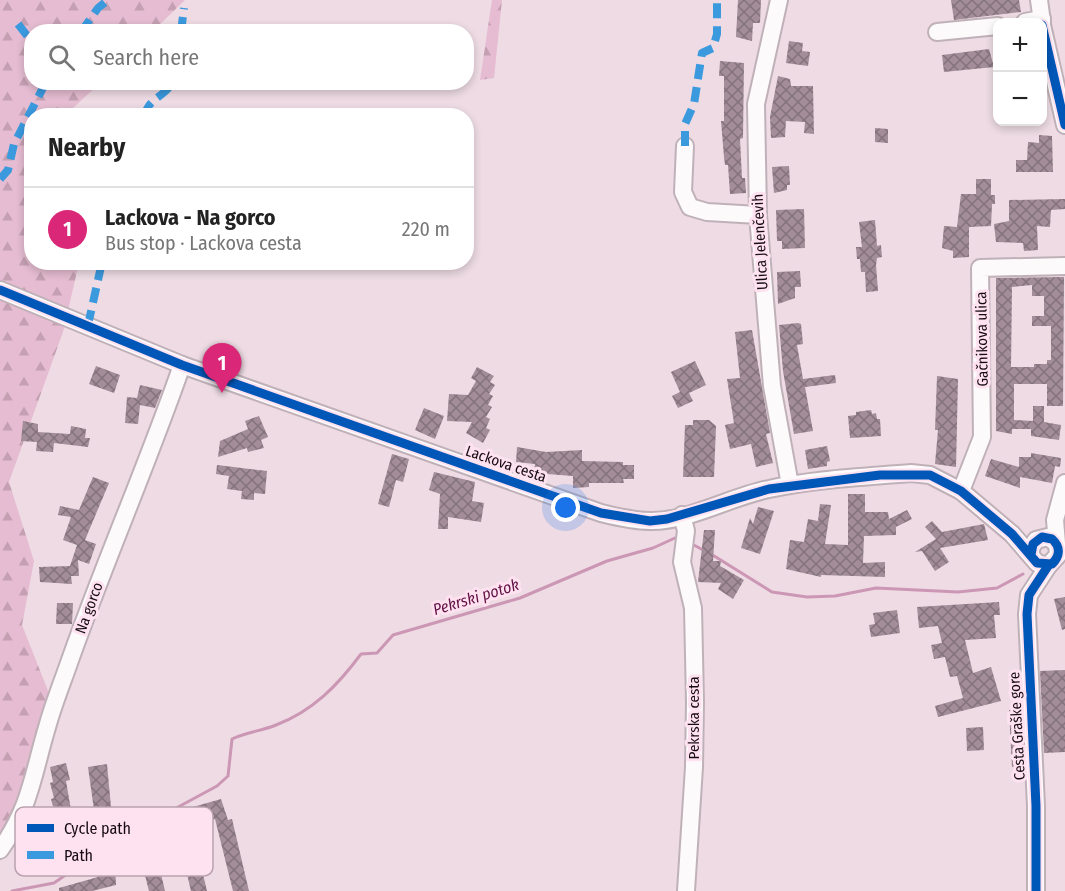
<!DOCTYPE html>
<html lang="en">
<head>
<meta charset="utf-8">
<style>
	:root { --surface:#fff; --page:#f2f2f2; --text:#222; --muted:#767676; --line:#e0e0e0; --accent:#db2777 }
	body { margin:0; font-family:"Fira Sans Condensed",sans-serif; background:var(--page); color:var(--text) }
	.controls { position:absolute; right:18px; top:18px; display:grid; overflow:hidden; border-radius:12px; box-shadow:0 3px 9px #0003 }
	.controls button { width:54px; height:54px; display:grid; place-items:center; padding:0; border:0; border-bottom:2px solid var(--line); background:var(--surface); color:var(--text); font:30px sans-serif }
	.you { position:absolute; left:566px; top:508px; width:21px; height:21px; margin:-15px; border:4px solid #fff; border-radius:50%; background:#1a73e8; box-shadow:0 0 0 9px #1a73e833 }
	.badge { display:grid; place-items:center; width:39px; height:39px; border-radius:50%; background:var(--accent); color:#fff; font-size:20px; font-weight:700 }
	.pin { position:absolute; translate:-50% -50px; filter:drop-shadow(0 2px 3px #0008) }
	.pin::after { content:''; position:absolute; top:32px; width:21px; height:18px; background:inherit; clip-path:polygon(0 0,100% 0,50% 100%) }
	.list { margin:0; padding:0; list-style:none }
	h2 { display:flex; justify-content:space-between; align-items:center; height:78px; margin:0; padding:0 24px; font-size:26px }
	h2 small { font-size:20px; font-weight:400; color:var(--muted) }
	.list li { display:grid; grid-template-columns:39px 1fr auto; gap:18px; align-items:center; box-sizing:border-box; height:84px; padding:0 24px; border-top:2px solid var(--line) }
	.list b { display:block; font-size:22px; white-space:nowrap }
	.list p { margin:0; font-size:20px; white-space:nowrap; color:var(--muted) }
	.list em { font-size:20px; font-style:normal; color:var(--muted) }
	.icon { flex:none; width:33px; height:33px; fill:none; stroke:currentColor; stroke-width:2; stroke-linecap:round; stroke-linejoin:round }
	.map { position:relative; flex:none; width:1065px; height:891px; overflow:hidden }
	.search { position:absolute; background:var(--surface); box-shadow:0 3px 9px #0003; left:24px; top:24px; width:450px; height:66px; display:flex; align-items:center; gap:15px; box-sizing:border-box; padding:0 21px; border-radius:24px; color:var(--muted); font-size:22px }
	.panel { position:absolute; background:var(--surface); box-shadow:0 3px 9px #0003; left:24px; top:108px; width:450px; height:162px; border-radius:24px }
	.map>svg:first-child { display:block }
	.forest { fill:url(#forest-firs) }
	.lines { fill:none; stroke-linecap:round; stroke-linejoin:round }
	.stream { stroke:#cc97b4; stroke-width:3 }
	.building { fill:url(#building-cross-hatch); fill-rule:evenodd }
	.minor-casing { stroke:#c0b1b8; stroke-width:20 }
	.minor { stroke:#fcfafb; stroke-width:16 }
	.quiet { stroke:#3b99de; stroke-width:8; stroke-dasharray:15 8; stroke-linecap:butt }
	.cycleway-casing { stroke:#ffe2f0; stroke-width:13 }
	.cycleway { stroke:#0057b8; stroke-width:9 }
	.labels { text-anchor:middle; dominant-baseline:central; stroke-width:6; stroke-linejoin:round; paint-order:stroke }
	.street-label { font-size:15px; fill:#170c12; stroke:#ffe2f0 }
	.water-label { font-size:16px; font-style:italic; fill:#631246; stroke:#ffe2f0 }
	.key { fill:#ffe2f0; stroke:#b9a2ad; stroke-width:1.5 }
	.key-label { font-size:16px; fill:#170c12 }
</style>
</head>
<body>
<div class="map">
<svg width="1065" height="891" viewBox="0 0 1065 891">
	<defs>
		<pattern id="forest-firs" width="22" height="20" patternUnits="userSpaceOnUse" patternTransform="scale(1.5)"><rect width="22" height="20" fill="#e5bcd1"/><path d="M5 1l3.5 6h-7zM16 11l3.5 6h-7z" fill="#c4a0b2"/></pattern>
		<pattern id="building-cross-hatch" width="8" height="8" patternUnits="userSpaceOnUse" patternTransform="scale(1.5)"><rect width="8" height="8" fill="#a28d98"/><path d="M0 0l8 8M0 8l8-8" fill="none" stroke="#83727b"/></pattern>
	</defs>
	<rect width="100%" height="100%" fill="#eedbe4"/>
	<g class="forest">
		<path d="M0,0H185L153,31L32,32V82L100,83L72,109L74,115L32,116V262L79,263L63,332L9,482L34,561L22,625L58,716L36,795L0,861Z"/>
		<path d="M492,0H502L494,78L480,80Z"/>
	</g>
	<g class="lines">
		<g class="stream">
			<path d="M690,543L705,551"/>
			<path d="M711,554L772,592L807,597L835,596L876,588L958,592L997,588L1023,574"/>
			<path d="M12,891L54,883L80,865L108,854L143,826L217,786L228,776L232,739C246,732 262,731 276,725C313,711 338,685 361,654L377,653L393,635L520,598L607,561L653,548L675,538L681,540"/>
		</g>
	</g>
	<g class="building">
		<path d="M738,0H761L760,23H753L752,41L736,37Z"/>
		<path d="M951,0H1019L1021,12L954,20Z"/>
		<path d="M789,41L803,43L802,51L810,52L808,66L786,63Z"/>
		<path d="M989,49L994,67L944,72L942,55Z"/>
		<path d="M720,61L744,63L743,138L740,139L742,178H745L746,193L730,194L728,165H725L724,157L721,121H724V76H719Z"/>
		<path d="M778,76L790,79L791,86H813L814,134L804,133L805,122L786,121L785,137L771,138L770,117Z"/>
		<path d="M875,128L888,129V143L875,142Z"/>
		<path d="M1039,135L1052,136L1053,172H1016V160H1027L1028,142L1039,143Z"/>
		<path d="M789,166L790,185H787V190L774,193L772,167Z"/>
		<path d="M976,179H991V195H995V204H992L991,226L969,227V257L953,258V251L942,248L944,226L957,227L961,194H976Z"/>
		<path d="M1065,199V209L1051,210L1050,227L1037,226L1038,250L1024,251L1023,243L996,242L994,224L1009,221V200Z"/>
		<path d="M804,209L805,248L782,249V241H777L776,210Z"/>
		<path d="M875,220L877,246L881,245L882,257L877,258L876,265L878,291L866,292L865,272H861L860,259H857L856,247H862L859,222Z"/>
		<path d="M800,271L801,287H795V298L778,304L777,272Z"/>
		<path d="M1064,277L1063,406H1047V384H1014V420L1033,421V406H1044V422L1061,425L1059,440L1031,436V429H1012V434L996,431V278ZM1032,285V296H1044V316H1032V326H1051V360H1047V364H1034V367H1011L1012,287Z"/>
		<path d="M798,323L801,324L803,344L797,345L803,379L835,375L836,383L805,387L813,431L794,434L783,371L779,325Z"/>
		<path d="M752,330L770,433L766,434L773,463L756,467L751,444L730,449L725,425L734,423L727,379L740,378L735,332Z"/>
		<path d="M695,361L706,385L689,393L693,401L678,408L672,396L680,392L671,372Z"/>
		<path d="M96,366L120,375L114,393L89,384Z"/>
		<path d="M477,367L494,376L490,382L495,385L489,394L493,396L488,405L492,407L486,417L490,419L486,428L490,430L483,443L466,433L472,422L447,421L449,394L468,395L476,381L471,378Z"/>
		<path d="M937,376L958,379L956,467L935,464L938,430H935Z"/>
		<path d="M140,385L162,390L155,408L140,405L138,424L125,423L127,397L137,398Z"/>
		<path d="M424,408L444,416L435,439L415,430Z"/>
		<path d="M871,410L872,414L876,413L877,419H880L881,436L850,438L848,416L856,415V412Z"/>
		<path d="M259,416L268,437L261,440L264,448L248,452L247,448L218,457L220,441L248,429L245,421Z"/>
		<path d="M693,420H709L716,426L714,477H683L685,425H693Z"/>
		<path d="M23,421L38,424V432L70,434L71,426L86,429L85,438H90L88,447L54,443L53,452L36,451L37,442L21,441Z"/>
		<path d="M827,446L830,461L827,462V466L808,469L805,450Z"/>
		<path d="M517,447L546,452L582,450V461L623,462V465H634V479H623L624,483H589V487L573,488V476L534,473L535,464L516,462Z"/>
		<path d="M1031,453L1061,458L1060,467L1055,466L1052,483L1020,477V488L985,476L991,459L1019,467V457H1031Z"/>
		<path d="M392,454L409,459L403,482L396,480L389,507L378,504Z"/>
		<path d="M217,465L267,471L265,494L254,493V500L241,499L242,491L227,489L229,476L216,474Z"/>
		<path d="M434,472L475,482L472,501L484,503L481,522L448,517V529H438L440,494L429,490Z"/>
		<path d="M93,477L109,483L85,540L96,544L89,564L78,560L79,576H71L72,584L40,582L39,567L70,566L77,545L63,540L71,517L58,515L60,506L79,510Z"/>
		<path d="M848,494H865V512H888L889,519L907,510L912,519L896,527V535L864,536L863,563L885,562V577L821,575V577L786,569L790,540L804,542L808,519L818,521L820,504L831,505L825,544L848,545Z"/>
		<path d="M758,507L774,511L760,554L741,548L750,518L753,524Z"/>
		<path d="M932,521L942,532L984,524L988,540L940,548L949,562L935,571L922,551L915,552L936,539L925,527Z"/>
		<path d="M704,530H715L713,561H721L720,566L744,580L733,599L718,589L721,583L698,582Z"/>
		<path d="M1065,597V629L1062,630L1054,599Z"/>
		<path d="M999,602L1000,615H994L996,638L965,640L973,673L991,667L1001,701L938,717L935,706L963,698L957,676L950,677L945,657L934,659L931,645L942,643L938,626L919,628L917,607Z"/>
		<path d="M57,603H73L72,624H56Z"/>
		<path d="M897,610L900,633L871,637L869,625L875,624L873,613Z"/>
		<path d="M1065,670V752L1044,753L1040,671Z"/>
		<path d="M1021,709L1024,766L1012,767L1009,710Z"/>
		<path d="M983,727L984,750L967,751L966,728Z"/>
		<path d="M66,763L70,780L66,781L71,810L55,814L51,799L54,798L50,783L53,782L50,767Z"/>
		<path d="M107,764L111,807L94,810L88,767Z"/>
		<path d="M221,799L228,820L232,819L249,891H233L215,819L198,824L193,807Z"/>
		<path d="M186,826L187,843L156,853L165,891H149L142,864L126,869L123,860L128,858L126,851L160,841L170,836L168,831Z"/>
		<path d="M197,849L207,891H191L182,853Z"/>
		<path d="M115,868L116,885L92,891H59V888L98,877L97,872Z"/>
	</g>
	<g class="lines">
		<defs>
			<g id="minor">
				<path d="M779,0L756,104L758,215L772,386L790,485"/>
				<path d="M1039,0L1042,22"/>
				<path d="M1025,22L1042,19"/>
				<path d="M1042,25L1065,125"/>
				<path d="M937,32L998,26"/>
				<path d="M685,146L683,192L690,207L707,212L758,215"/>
				<path d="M0,290L182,365L601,513C617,517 634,521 650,521C688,522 732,496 769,489C815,479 864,477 911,473L930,475L961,491L1012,534L1037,563L1048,566L1058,555L1055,520L1065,483"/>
				<path d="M961,491L982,437L980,268L1065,266"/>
				<path d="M682,515L686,531L682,562L693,608L695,702L694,767L686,891"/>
				<path d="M1031,555V548L1036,540L1048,537L1056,543"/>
				<path d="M0,850C31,807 33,773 48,724C54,703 62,683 69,663C104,563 147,466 182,365"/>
				<path d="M1036,891V806L1027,614L1029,595L1048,566"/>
			</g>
		</defs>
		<use href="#minor" class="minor-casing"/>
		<use href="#minor" class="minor"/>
		<g class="quiet">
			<path d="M18,24L32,42"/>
			<path d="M81,32L98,8L108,0"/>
			<path d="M94,32H100"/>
			<path d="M181,32L184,8"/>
			<path d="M145,116C147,98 166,97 172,82"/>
			<path d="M685,146V124L694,104L702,53L713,48L717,34V0"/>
			<path d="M0,179L8,170L14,144L46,82"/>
			<path d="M88,325L102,262"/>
		</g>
		<defs>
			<g id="cycleway">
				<path d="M1042,25L1065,125"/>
				<path d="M0,290L182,365L601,513L650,521L667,519L769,489L880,475H930L961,491L1012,534L1037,563L1052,564C1060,556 1061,547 1052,539L1042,537L1033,544L1031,555"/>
				<path d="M1036,891V806L1027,614L1029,595L1048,566"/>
			</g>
		</defs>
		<use href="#cycleway" class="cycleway-casing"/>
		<use href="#cycleway" class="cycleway"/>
	</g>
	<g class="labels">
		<g class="street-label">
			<text transform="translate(760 242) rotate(-93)">Ulica Jelenčevih</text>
			<text transform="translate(982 339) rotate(-91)">Gačnikova ulica</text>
			<text transform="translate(506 464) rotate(19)">Lackova cesta</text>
			<text transform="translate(89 608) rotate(-70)">Na gorco</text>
			<text transform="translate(694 718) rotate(-90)">Pekrska cesta</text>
			<text transform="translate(1017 726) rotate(-93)">Cesta Graške gore</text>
		</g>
		<g class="water-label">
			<text transform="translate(476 597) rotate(-17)">Pekrski potok</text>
		</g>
	</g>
	<rect x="15" y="807" width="198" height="69" rx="9" class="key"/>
	<rect x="27" y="824" width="27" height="8" fill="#0057b8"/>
	<rect x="27" y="851" width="27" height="8" fill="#3b99de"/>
	<g class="key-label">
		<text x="64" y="834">Cycle path</text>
		<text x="64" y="861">Path</text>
	</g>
</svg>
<div class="controls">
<button>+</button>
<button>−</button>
</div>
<div class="you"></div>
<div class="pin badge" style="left:222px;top:393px">1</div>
<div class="search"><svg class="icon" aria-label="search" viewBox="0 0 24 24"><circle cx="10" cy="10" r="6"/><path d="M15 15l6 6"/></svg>Search here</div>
<section class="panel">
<h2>Nearby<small></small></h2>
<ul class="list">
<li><span class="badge">1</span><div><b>Lackova - Na gorco</b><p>Bus stop · Lackova cesta</p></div><em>220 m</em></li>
</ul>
</section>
</div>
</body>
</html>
